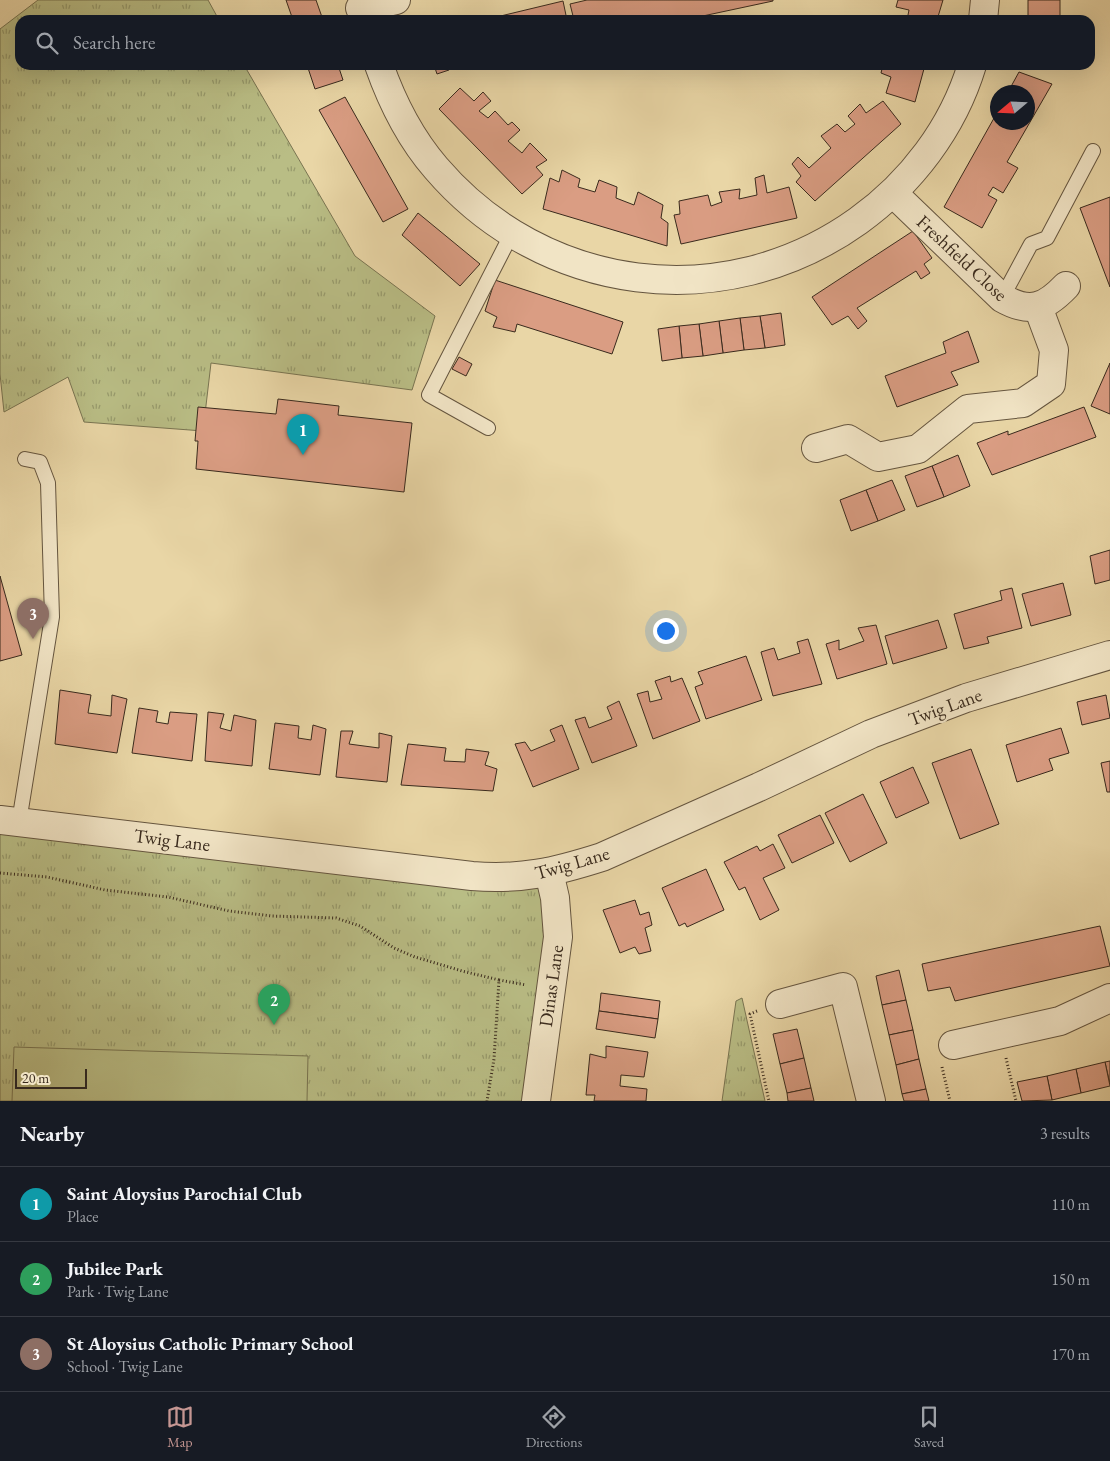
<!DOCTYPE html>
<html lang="en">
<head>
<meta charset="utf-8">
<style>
	:root { --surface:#171b24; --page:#242831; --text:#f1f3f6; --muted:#9ea1a6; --line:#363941; --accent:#c59692 }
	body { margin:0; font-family:"EB Garamond",serif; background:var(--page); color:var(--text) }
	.compass { position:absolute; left:990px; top:85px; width:45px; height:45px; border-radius:50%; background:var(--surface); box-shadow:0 5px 20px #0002; rotate:251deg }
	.scale { position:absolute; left:15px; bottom:12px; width:72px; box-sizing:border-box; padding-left:5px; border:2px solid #392a1d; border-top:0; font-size:14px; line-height:18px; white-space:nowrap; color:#392a1d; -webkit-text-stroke:4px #f1e4c5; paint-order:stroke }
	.you { position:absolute; left:665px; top:630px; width:18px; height:18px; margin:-12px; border:4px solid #fff; border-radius:50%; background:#1a73e8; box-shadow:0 0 0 8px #1a73e833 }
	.badge { display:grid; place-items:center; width:32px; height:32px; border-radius:50%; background:var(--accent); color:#fff; font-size:16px; font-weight:700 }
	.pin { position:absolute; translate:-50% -41px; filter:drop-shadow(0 1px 2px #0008) }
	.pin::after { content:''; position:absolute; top:26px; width:18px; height:15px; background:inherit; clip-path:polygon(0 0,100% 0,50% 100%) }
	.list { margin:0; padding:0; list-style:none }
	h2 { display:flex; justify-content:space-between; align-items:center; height:65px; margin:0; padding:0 20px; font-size:21px }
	h2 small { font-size:16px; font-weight:400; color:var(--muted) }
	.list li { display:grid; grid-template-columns:32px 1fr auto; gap:15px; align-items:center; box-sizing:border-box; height:75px; padding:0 20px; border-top:1px solid var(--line) }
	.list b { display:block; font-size:19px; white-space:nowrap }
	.list p { margin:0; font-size:16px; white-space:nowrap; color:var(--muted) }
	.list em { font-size:16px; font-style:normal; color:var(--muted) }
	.icon { flex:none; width:28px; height:28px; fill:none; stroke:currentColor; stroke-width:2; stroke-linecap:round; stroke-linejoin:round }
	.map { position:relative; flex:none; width:1110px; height:1101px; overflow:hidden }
	.search { position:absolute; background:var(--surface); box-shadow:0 5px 20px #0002; left:15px; right:15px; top:15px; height:55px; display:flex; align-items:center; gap:12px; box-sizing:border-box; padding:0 18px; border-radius:15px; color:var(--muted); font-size:19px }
	.sheet { height:290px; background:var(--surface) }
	nav { display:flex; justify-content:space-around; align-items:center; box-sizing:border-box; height:70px; border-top:1px solid var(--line); background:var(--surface); font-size:14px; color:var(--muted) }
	nav a { display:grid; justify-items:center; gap:2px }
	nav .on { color:var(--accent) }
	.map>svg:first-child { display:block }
	.grass { fill:url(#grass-tufts); stroke:#797451 }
	.garden { fill:#b9bd85; stroke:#797451 }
	.building { fill:#da9d83; stroke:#392a1d }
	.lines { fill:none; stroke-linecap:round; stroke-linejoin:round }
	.service-casing { stroke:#65553f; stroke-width:16 }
	.minor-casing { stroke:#65553f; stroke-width:30 }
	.tertiary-casing { stroke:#65553f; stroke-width:30 }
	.path { stroke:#392a1d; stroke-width:3; stroke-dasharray:1 2.5; stroke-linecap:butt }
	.service { stroke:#f1e4c5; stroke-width:14 }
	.minor { stroke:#f1e4c5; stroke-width:28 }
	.tertiary { stroke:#f1e4c5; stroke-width:28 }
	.labels { text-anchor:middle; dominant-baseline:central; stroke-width:4.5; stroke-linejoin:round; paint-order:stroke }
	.street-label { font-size:19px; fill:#392a1d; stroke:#f1e4c5 }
</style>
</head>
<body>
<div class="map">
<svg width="1110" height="1101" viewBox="0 0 1110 1101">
	<defs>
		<pattern id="grass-tufts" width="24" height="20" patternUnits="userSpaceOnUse" patternTransform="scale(1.25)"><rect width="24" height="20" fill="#b9bd85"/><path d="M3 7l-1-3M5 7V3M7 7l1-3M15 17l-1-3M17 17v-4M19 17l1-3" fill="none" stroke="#979a6c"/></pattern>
	</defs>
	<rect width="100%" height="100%" fill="#e9d6a6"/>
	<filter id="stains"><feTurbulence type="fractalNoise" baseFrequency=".004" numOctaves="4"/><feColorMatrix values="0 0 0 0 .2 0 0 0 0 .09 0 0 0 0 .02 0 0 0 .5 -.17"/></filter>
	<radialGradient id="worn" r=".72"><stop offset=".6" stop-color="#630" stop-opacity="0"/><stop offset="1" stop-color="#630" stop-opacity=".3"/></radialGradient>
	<g class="grass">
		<path d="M38,0H208L219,20H20V65H244L355,256L435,316L412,390L211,363L203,431L84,422L68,377L4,412L0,374V29Z"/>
		<path d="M0,821L549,872L539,1101H0Z"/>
		<path d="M742,998L765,1101H722L736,1001Z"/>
	</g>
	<path class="garden" d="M14,1047L308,1056L307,1101H12Z"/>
	<g class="building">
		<path d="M286,0H316L323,20H293Z"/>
		<path d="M587,0H773V1L684,20H574L570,4Z"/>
		<path d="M898,0H943L937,20H907L909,10L896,7Z"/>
		<rect x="1028" y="0" width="32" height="20"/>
		<path d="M563,1L567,20H484Z"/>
		<path d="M307,65H338L343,80L315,89Z"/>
		<path d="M434,65H447L449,70L437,74Z"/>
		<path d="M883,65H925L915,102L886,93L891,77L881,73Z"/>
		<path d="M1019,72L1052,84L1007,162L1018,168L1003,193L993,187L988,195L997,200L982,228L944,207L998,111V122H1028V92H1008Z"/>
		<path d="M460,88L474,101L483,92L491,101L479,111L488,118L495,111L508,125L512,122L520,130L508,141L522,153L530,143L547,160L536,167L543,175L522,194L439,109Z"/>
		<path d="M345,97L408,209L383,222L319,110Z"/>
		<path d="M883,101L901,124L815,201L796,182L801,176L792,164L798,157L809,168L831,148L821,136L837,124L845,132L855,124L848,116L860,104L866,113Z"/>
		<path d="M562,170L580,179L578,187L595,192L599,180L617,187L616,198L634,205L638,192L663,205L661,218L668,223L667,246L543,209L550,178L559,182Z"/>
		<path d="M764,175L767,193L789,187L797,218L681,244L674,215L680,214L679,201L708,195L711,206L722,202L719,192L740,189L739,199L757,195L755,178Z"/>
		<path d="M1110,197V287L1080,208Z"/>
		<path d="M418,213L480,264L460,286L402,235Z"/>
		<path d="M913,231L932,258L924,264L930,273L921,279L916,271L857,308L867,321L858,329L848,316L832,325L812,297Z"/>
		<path d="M495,280L623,322L612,354L517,324L515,332L493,327L497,317L485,311Z"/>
		<path d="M781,313L785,345L765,348L760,316Z"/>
		<path d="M760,316L765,348L744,350L740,318Z"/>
		<path d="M740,318L744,350L723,353L719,321Z"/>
		<path d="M719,321L723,353L703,356L699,324Z"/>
		<path d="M699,324L703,356L682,358L679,326Z"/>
		<path d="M679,326L682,358L662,361L658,329Z"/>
		<path d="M968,331L979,362L951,372L958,385L897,407L885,376L946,353L943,342Z"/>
		<path d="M459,357L472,364L466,376L452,369Z"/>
		<path d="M1110,363V414L1091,406Z"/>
		<path d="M278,399L339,406L338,415L412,423L404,492L196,469L198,441H195L198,407L276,414Z"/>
		<path d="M1084,407L1096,437L992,475L977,443L1008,431V435Z"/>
		<path d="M958,455L970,486L944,497L932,466Z"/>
		<path d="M932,466L944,497L917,507L905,476Z"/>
		<path d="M892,480L905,510L878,521L866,490Z"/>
		<path d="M866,490L878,521L851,531L840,500Z"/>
		<path d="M1110,550V580L1095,584L1090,556Z"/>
		<path d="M0,576L22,655L0,661Z"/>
		<path d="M1063,583L1071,615L1031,626L1022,594Z"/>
		<path d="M1012,588L1022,628L987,637L989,643L964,649L954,614L1002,600L1000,591Z"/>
		<path d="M938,620L947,648L893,664L885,636Z"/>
		<path d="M876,625L887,664L837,679L826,644L839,640V650L864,641L858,628Z"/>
		<path d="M808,639L822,684L773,696L761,652L774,648L778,660L800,653L797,642Z"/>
		<path d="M746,656L762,700L706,719L695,687L703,684L698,672Z"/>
		<path d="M670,676L671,682L682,678L700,721L653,739L637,694L648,691L650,702L662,699L655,681Z"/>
		<path d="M60,690L91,695L88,713L111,716L112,695L127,699L117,753L55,744Z"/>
		<path d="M1106,695L1110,718L1082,725L1077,702Z"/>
		<path d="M619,701L637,746L592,763L575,720L585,717L589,728L612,719L607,707Z"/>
		<path d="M139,708L158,711L156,722L168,724L170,712L197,714L192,761L132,753Z"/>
		<path d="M208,712L224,714L220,728L231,731L234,715L256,720L252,766L205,761Z"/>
		<path d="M275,723L299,726L298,738L311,740L313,725L326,729L320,775L269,769Z"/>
		<path d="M562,725L579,769L533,787L515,744L525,742L531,751L555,741L550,730Z"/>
		<path d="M1061,728L1069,753L1049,759L1053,770L1017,782L1006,745Z"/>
		<path d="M341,731H353L349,744L379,748V733L392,736L387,782L336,777Z"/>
		<path d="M408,744L446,748L444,761L465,762L466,749L489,752L485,765L497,769L493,791L401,785Z"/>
		<path d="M971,749L999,824L960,839L932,763Z"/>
		<path d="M1110,761V792H1107L1101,763Z"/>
		<path d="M913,767L929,803L896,818L880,782Z"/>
		<path d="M863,794L887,843L850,862L825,813Z"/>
		<path d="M820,815L834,843L792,863L778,835Z"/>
		<path d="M773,844L785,868L763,878L779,910L760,920L745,887L739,890L724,862L757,846L760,851Z"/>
		<path d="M706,869L724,910L687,927L685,923L679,926L662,888Z"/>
		<path d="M635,900L640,915L649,912L652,925L645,928L651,951L639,954L635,947L620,953L603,910Z"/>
		<path d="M1100,926L1110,966L955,1001L950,987L928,991L922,964Z"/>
		<path d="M899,970L906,1000L882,1005L876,976Z"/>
		<path d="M601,993L660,1001L658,1019L599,1011Z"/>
		<path d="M906,1000L913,1030L889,1035L882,1005Z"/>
		<path d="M599,1011L658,1019L655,1038L596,1029Z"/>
		<path d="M797,1029L804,1058L780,1064L773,1034Z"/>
		<path d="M913,1030L919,1059L896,1065L889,1035Z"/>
		<path d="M606,1046L648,1052L644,1077L621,1075L620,1086L647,1089L646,1101H594L595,1095H586L590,1054L606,1058Z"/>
		<path d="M804,1058L811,1088L787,1093L780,1064Z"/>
		<path d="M919,1059L926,1089L902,1094L896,1065Z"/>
		<path d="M1110,1061V1084L1105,1062Z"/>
		<path d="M1105,1062L1110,1086L1081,1093L1076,1069Z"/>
		<path d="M1076,1069L1081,1093L1052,1100L1047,1076Z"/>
		<path d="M1047,1076L1052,1100L1022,1101L1017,1082Z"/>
		<path d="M811,1088L814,1101H788L787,1093Z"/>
		<path d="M926,1089L929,1101H904L902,1094Z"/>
	</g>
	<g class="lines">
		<defs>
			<g id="service">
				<path d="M1002,298L1031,244L1047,238L1093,151"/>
				<path d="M488,428L429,395L512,233"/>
				<path d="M19,822L52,617L48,483L40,462L25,459"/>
			</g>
			<g id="minor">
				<path d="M360,8L396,0"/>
				<path d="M983,20L985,0"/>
				<path d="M379,65C392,102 410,138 436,168C543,293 724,317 858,221C911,183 953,128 972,65"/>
				<path d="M893,193L1002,298C1030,314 1045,308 1066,286"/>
				<path d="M816,448L848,439L878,457L918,449L968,409L1023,403L1051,384L1054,350L1038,307"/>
				<path d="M780,1004L843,987L871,1101"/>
				<path d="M953,1045L1060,1021L1110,998"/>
			</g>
			<g id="tertiary">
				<path d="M0,820L472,876C521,880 555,872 602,857L759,787L871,734L966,698L1110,655"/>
				<path d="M536,1101L558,937L555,898L549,872"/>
			</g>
		</defs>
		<use href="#service" class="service-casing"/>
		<use href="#minor" class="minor-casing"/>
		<use href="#tertiary" class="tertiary-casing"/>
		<g class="path">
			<path d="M0,873L47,877L105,890L168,897L229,911L272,916L336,918L360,926L394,948L415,957L462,971L499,980L494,1059L487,1101"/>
			<path d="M499,980L526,985"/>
			<path d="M757,1011L750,1014L769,1101"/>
			<path d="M1006,1058L1016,1101"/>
			<path d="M942,1067L950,1101"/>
		</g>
		<use href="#service" class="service"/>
		<use href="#minor" class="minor"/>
		<use href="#tertiary" class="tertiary"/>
	</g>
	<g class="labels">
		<g class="street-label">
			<text transform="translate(962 258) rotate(43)">Freshfield Close</text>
			<text transform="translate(945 707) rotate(-20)">Twig Lane</text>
			<text transform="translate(172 840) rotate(7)">Twig Lane</text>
			<text transform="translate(572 863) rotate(-16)">Twig Lane</text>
			<text transform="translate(551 986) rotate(-82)">Dinas Lane</text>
		</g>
	</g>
	<rect width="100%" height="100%" filter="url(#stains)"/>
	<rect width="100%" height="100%" fill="url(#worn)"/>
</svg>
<svg class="compass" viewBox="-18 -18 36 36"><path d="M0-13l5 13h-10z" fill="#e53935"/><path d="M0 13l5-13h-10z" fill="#9ea1a6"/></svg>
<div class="scale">20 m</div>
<div class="you"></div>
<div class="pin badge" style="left:303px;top:455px;background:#0f9aa8">1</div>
<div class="pin badge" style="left:274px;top:1025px;background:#2e9e5b">2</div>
<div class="pin badge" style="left:33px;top:639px;background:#8d6e63">3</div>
<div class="search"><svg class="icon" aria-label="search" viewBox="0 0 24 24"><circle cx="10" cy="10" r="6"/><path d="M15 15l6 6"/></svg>Search here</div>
</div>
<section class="sheet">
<h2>Nearby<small>3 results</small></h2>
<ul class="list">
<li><span class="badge" style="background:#0f9aa8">1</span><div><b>Saint Aloysius Parochial Club</b><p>Place</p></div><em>110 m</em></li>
<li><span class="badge" style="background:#2e9e5b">2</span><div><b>Jubilee Park</b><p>Park · Twig Lane</p></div><em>150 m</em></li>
<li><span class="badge" style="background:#8d6e63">3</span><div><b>St Aloysius Catholic Primary School</b><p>School · Twig Lane</p></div><em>170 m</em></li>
</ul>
</section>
<nav>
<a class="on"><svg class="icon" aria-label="map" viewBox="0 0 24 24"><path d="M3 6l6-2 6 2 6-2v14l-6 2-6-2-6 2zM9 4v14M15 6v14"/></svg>Map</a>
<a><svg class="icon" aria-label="directions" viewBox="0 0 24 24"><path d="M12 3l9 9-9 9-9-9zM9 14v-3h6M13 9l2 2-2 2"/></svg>Directions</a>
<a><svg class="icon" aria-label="saved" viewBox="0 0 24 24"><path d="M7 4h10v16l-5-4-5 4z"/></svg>Saved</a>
</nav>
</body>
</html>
